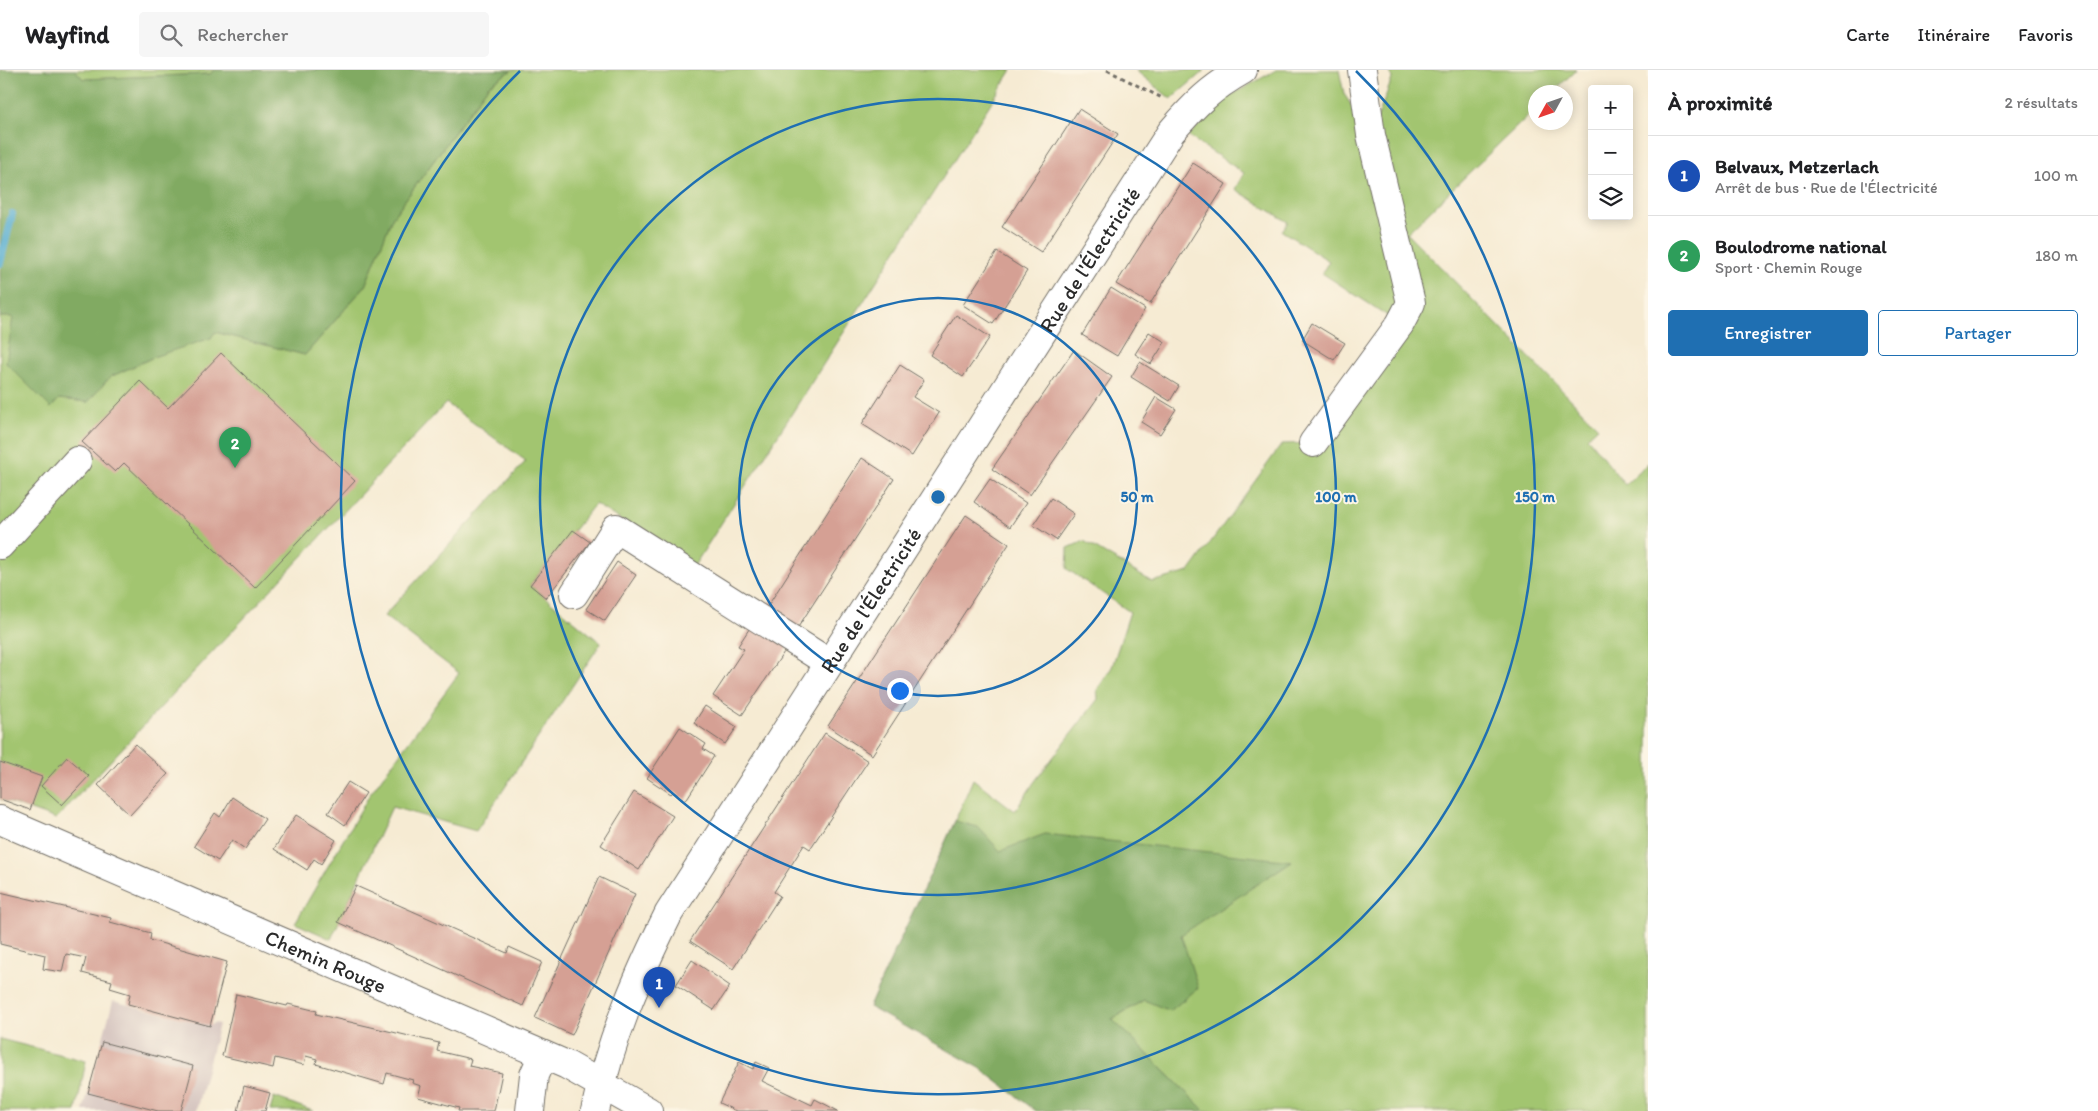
<!DOCTYPE html>
<html lang="fr">
<head>
<meta charset="utf-8">
<style>
	:root { --surface:#fff; --page:#f6f6f6; --text:#202124; --muted:#757577; --line:#e0e0e0; --accent:#1f6fb2 }
	body { margin:0; font-family:Itim,sans-serif; background:var(--page); color:var(--text) }
	.controls { position:absolute; right:15px; top:15px; display:grid; overflow:hidden; border-radius:5px; box-shadow:0 2px 12px #0003 }
	.controls button { width:45px; height:45px; display:grid; place-items:center; padding:0; border:0; border-bottom:1px solid var(--line); background:var(--surface); color:var(--text); font:25px sans-serif }
	.compass { position:absolute; left:1528px; top:15px; width:45px; height:45px; border-radius:50%; background:var(--surface); box-shadow:0 2px 12px #0003; rotate:230deg }
	.you { position:absolute; left:899px; top:620px; width:18px; height:18px; margin:-12px; border:4px solid #fff; border-radius:50%; background:#1a73e8; box-shadow:0 0 0 8px #1a73e833 }
	.badge { display:grid; place-items:center; width:32px; height:32px; border-radius:50%; background:var(--accent); color:#fff; font-size:16px; font-weight:700 }
	.pin { position:absolute; translate:-50% -41px; filter:drop-shadow(0 1px 2px #0008) }
	.pin::after { content:''; position:absolute; top:26px; width:18px; height:15px; background:inherit; clip-path:polygon(0 0,100% 0,50% 100%) }
	.list { margin:0; padding:0; list-style:none }
	h2 { display:flex; justify-content:space-between; align-items:center; height:65px; margin:0; padding:0 20px; font-size:21px }
	h2 small { font-size:16px; font-weight:400; color:var(--muted) }
	.list li { display:grid; grid-template-columns:32px 1fr auto; gap:15px; align-items:center; box-sizing:border-box; height:80px; padding:0 20px; border-top:1px solid var(--line) }
	.list b { display:block; font-size:19px; white-space:nowrap }
	.list p { margin:0; font-size:16px; white-space:nowrap; color:var(--muted) }
	.list em { font-size:16px; font-style:normal; color:var(--muted) }
	.actions { display:flex; gap:10px; padding:15px 20px }
	.actions a { flex:1; padding:11px 0; border:1px solid var(--accent); border-radius:5px; text-align:center; font-size:18px; color:var(--accent) }
	.actions .main { background:var(--accent); color:#fff }
	.icon { flex:none; width:28px; height:28px; fill:none; stroke:currentColor; stroke-width:2; stroke-linecap:round; stroke-linejoin:round }
	.map { position:relative; flex:none; width:1648px; height:1041px; overflow:hidden }
	header { display:flex; align-items:center; gap:30px; box-sizing:border-box; height:70px; padding:0 25px; background:var(--surface); border-bottom:1px solid var(--line) }
	header strong { font-size:24px }
	nav { display:flex; gap:28px; margin-inline-start:auto; font-size:18px }
	.search { width:350px; height:45px; background:var(--page); display:flex; align-items:center; gap:12px; box-sizing:border-box; padding:0 18px; border-radius:5px; color:var(--muted); font-size:19px }
	main { display:flex }
	aside { flex:1; background:var(--surface) }
	.map>svg:first-child { display:block }
	.industrial { fill:#d1c0bc }
	.green { fill:#a2c56f; stroke:#66784d }
	.forest { fill:#81aa62; stroke:#566a46 }
	.lines { fill:none; stroke-linecap:round; stroke-linejoin:round }
	.stream { stroke:#51abcf; stroke-width:8 }
	.building { fill:#d5a094 }
	.minor-casing { stroke:#726e66; stroke-width:30 }
	.major-casing { stroke:#726e66; stroke-width:30 }
	.path { stroke:#726e66; stroke-width:3; stroke-dasharray:4 4; stroke-linecap:butt }
	.minor { stroke:#fff; stroke-width:28 }
	.major { stroke:#fff; stroke-width:28 }
	.ring { fill:none; stroke:#1f6fb2; stroke-width:2.5 }
	.labels { text-anchor:middle; dominant-baseline:central; stroke-width:4; stroke-linejoin:round; paint-order:stroke }
	.street-label { font-size:21px; fill:#2b2b2b; stroke:#fcf5e5 }
	.centre { fill:#1f6fb2; stroke:#fcf5e5; stroke-width:2.5 }
	.ring-label { font-size:15px; text-anchor:middle; font-weight:bold; fill:#1f6fb2; stroke:#fcf5e5; stroke-width:4; stroke-linejoin:round; paint-order:stroke }
</style>
</head>
<body>
<header>
<strong>Wayfind</strong>
<div class="search"><svg class="icon" aria-label="search" viewBox="0 0 24 24"><circle cx="10" cy="10" r="6"/><path d="M15 15l6 6"/></svg>Rechercher</div>
<nav><a>Carte</a><a>Itinéraire</a><a>Favoris</a></nav>
</header>
<main>
<div class="map">
<svg width="1648" height="1041" viewBox="0 0 1648 1041">
	<rect width="100%" height="100%" fill="#fcf5e5"/>
	<filter id="ink" filterUnits="userSpaceOnUse"><feTurbulence type="fractalNoise" baseFrequency=".02" numOctaves="2"/><feDisplacementMap in="SourceGraphic" scale="10" xChannelSelector="R" yChannelSelector="G"/><feConvolveMatrix kernelMatrix="1 2 1 2 8 2 1 2 1" color-interpolation-filters="sRGB"/></filter>
	<filter id="wash" filterUnits="userSpaceOnUse"><feTurbulence type="fractalNoise" baseFrequency=".0096" numOctaves="4" result="noise"/><feDisplacementMap in="SourceGraphic" scale="20" xChannelSelector="R" yChannelSelector="G"/><feGaussianBlur stdDeviation="1.12" result="paint"/><feColorMatrix in="noise" values="0 0 0 0 0 0 0 0 0 0 0 0 0 0 0 0 0 1.4 0 .05"/><feComposite in="paint" operator="in"/></filter>
	<g filter="url(#wash)">
		<rect width="100%" height="100%" fill="#f6ebd3"/>
		<path class="industrial" d="M113,931L210,956L213,953L219,954L196,1041H83Z"/>
		<g class="green">
			<path d="M75,0H215L210,4L83,9Z"/>
			<path d="M512,0H1012L694,496L595,434L530,515L601,573L476,761L392,737L331,869L295,853L370,724L459,603L384,546L526,391L446,333L56,749L0,729V247L13,246L59,329L88,332L110,307L156,286L215,262L305,285L365,216L392,148L489,15Z"/>
			<path d="M1135,0H1205L1171,29Z"/>
			<path d="M1276,0H1339L1344,24L1371,65L1392,9L1390,0H1576L1553,22H1536L1535,39L1407,163L1598,357L1587,367L1625,415L1648,393V1041H1205L1112,949L1144,930L1198,919L869,937L955,751L973,709L1015,741L1035,711L1098,629L1097,620L1112,597L1130,542L1067,499L1068,478L1084,471L1152,512L1189,502L1282,374L1313,373L1400,254L1322,203L1329,191L1282,161L1288,152L1235,119L1244,103L1188,66L1226,28Z"/>
			<path d="M0,969L86,991L76,1041H0Z"/>
			<path d="M274,1027L313,1041H270Z"/>
		</g>
		<g class="forest">
			<path d="M0,0H75L83,9L210,4L215,0H512L489,15L392,148L365,216L305,285L215,262L211,268L156,286L110,307L88,332L59,329L51,338L6,293L13,247H0Z"/>
			<path d="M955,751L978,757L1000,781L1045,764L1292,791L1181,865L1198,918L1170,941L1144,930L1112,949L1205,1041H1036L980,998L869,937Z"/>
		</g>
		<g class="lines">
			<path class="stream" d="M0,193L12,144"/>
		</g>
		<g id="blocks">
			<g class="building">
				<path d="M1079,39L1118,64L1041,182L1002,157Z"/>
				<path d="M1193,93L1226,114L1150,234L1116,214Z"/>
				<path d="M997,182L1027,201L993,254L963,235Z"/>
				<path d="M1111,218L1145,239L1117,286L1082,265Z"/>
				<path d="M956,245L990,267L963,307L930,285Z"/>
				<path d="M1312,253L1345,273L1334,290L1302,270Z"/>
				<path d="M1149,262L1165,272L1151,294L1135,284Z"/>
				<path d="M1074,280L1112,307L1030,425L992,399Z"/>
				<path d="M221,283L355,411L255,518L124,393L115,402L82,372L140,311L168,338Z"/>
				<path d="M1140,292L1179,316L1170,331L1131,307Z"/>
				<path d="M900,295L924,310L913,327L939,343L912,386L862,354Z"/>
				<path d="M1156,327L1176,339L1160,364L1141,352Z"/>
				<path d="M862,388L894,409L793,565L762,545Z"/>
				<path d="M990,409L1026,433L1010,457L974,432Z"/>
				<path d="M1051,428L1074,444L1056,470L1033,455Z"/>
				<path d="M966,445L1009,474L872,685L828,656Z"/>
				<path d="M573,460L590,472L546,528L530,515Z"/>
				<path d="M617,492L636,505L605,551L586,539Z"/>
				<path d="M753,553L788,576L742,645L713,626L744,579L738,576Z"/>
				<path d="M705,636L737,657L725,674L694,653Z"/>
				<path d="M680,657L706,674L703,679L714,686L686,730L673,722L671,724L647,708Z"/>
				<path d="M825,663L868,691L810,779L804,775L774,822L780,826L733,899L690,871Z"/>
				<path d="M135,674L168,704L130,745L98,715Z"/>
				<path d="M67,687L89,706L62,735L41,716Z"/>
				<path d="M0,692L42,707L30,740L0,729Z"/>
				<path d="M348,712L366,723L345,755L328,743Z"/>
				<path d="M634,722L673,746L639,800L601,775Z"/>
				<path d="M232,727L265,749L245,779L232,770L218,791L194,776L215,743L220,747Z"/>
				<path d="M296,745L336,770L321,794L314,789L307,800L274,779Z"/>
				<path d="M599,807L635,824L572,965L535,948Z"/>
				<path d="M356,816L507,883L509,877L542,892L523,936L338,852Z"/>
				<path d="M0,822L111,848L110,852L151,863L150,870L227,892L210,956L128,934L130,924L110,918L112,911L82,903L86,888L66,884L62,902L43,899L45,885L0,874Z"/>
				<path d="M692,890L730,916L714,940L676,915Z"/>
				<path d="M236,924L287,936L288,934L317,941L316,944L439,973L437,981L471,989L469,996L502,1003L494,1041H458L459,1038L418,1027L421,1016L412,1013L413,1010L387,1003L384,1014L316,994L317,989L306,986L304,995L275,988L273,998L222,986Z"/>
				<path d="M102,972L193,996L181,1041H158L88,1023Z"/>
				<path d="M739,992L753,999L756,992L769,998L762,1011L812,1035L815,1029L838,1041H736L719,1033Z"/>
				<path d="M244,1016L270,1023L265,1041H238Z"/>
			</g>
		</g>
	</g>
	<g filter="url(#ink)">
		<use href="#blocks" fill-opacity="0" stroke="#726e66" stroke-width="1"/>
		<g class="lines">
			<defs>
				<g id="minor">
					<path d="M1313,373L1400,254L1411,233L1371,65L1362,0"/>
					<path d="M0,475L77,391"/>
					<path d="M574,524L616,458L829,593"/>
					<path id="s1" d="M0,750L567,995L648,1041"/>
					<path d="M530,1041L534,1005L543,985"/>
				</g>
				<g id="major">
					<path id="s2" d="M595,1041C610,970 637,907 669,843L1171,62C1195,34 1211,18 1243,0"/>
				</g>
			</defs>
			<use href="#minor" class="minor-casing"/>
			<use href="#major" class="major-casing"/>
			<path class="path" d="M1107,0L1164,29"/>
			<use href="#minor" class="minor"/>
			<use href="#major" class="major"/>
		</g>
	</g>
	<g class="ring">
		<circle cx="938" cy="427" r="199"/>
		<circle cx="938" cy="427" r="398"/>
		<path d="M1356 1A597 597 0 1 1 520 1"/>
	</g>
	<g class="labels">
		<g class="street-label">
			<text stroke="none"><textPath href="#s2" startOffset="989">Rue de l'Électricité</textPath></text>
			<text stroke="none"><textPath href="#s2" startOffset="584">Rue de l'Électricité</textPath></text>
			<text stroke="none"><textPath href="#s1" startOffset="355">Chemin Rouge</textPath></text>
		</g>
	</g>
	<circle cx="938" cy="427" r="8" class="centre"/>
	<g class="ring-label">
		<text x="1137" y="432">50 m</text>
		<text x="1336" y="432">100 m</text>
		<text x="1535" y="432">150 m</text>
	</g>
</svg>
<div class="controls">
<button>+</button>
<button>−</button>
<button><svg class="icon" aria-label="layers" viewBox="0 0 24 24"><path d="M12 4l9 5-9 5-9-5zM3 14l9 5 9-5"/></svg></button>
</div>
<svg class="compass" viewBox="-18 -18 36 36"><path d="M0-13l5 13h-10z" fill="#e53935"/><path d="M0 13l5-13h-10z" fill="#757577"/></svg>
<div class="you"></div>
<div class="pin badge" style="left:659px;top:938px;background:#1a4fb4">1</div>
<div class="pin badge" style="left:235px;top:398px;background:#2e9e5b">2</div>
</div>
<aside>
<h2>À proximité<small>2 résultats</small></h2>
<ul class="list">
<li><span class="badge" style="background:#1a4fb4">1</span><div><b>Belvaux, Metzerlach</b><p>Arrêt de bus · Rue de l'Électricité</p></div><em>100 m</em></li>
<li><span class="badge" style="background:#2e9e5b">2</span><div><b>Boulodrome national</b><p>Sport · Chemin Rouge</p></div><em>180 m</em></li>
</ul>
<div class="actions"><a class="main">Enregistrer</a><a>Partager</a></div>
</aside>
</main>
</body>
</html>
